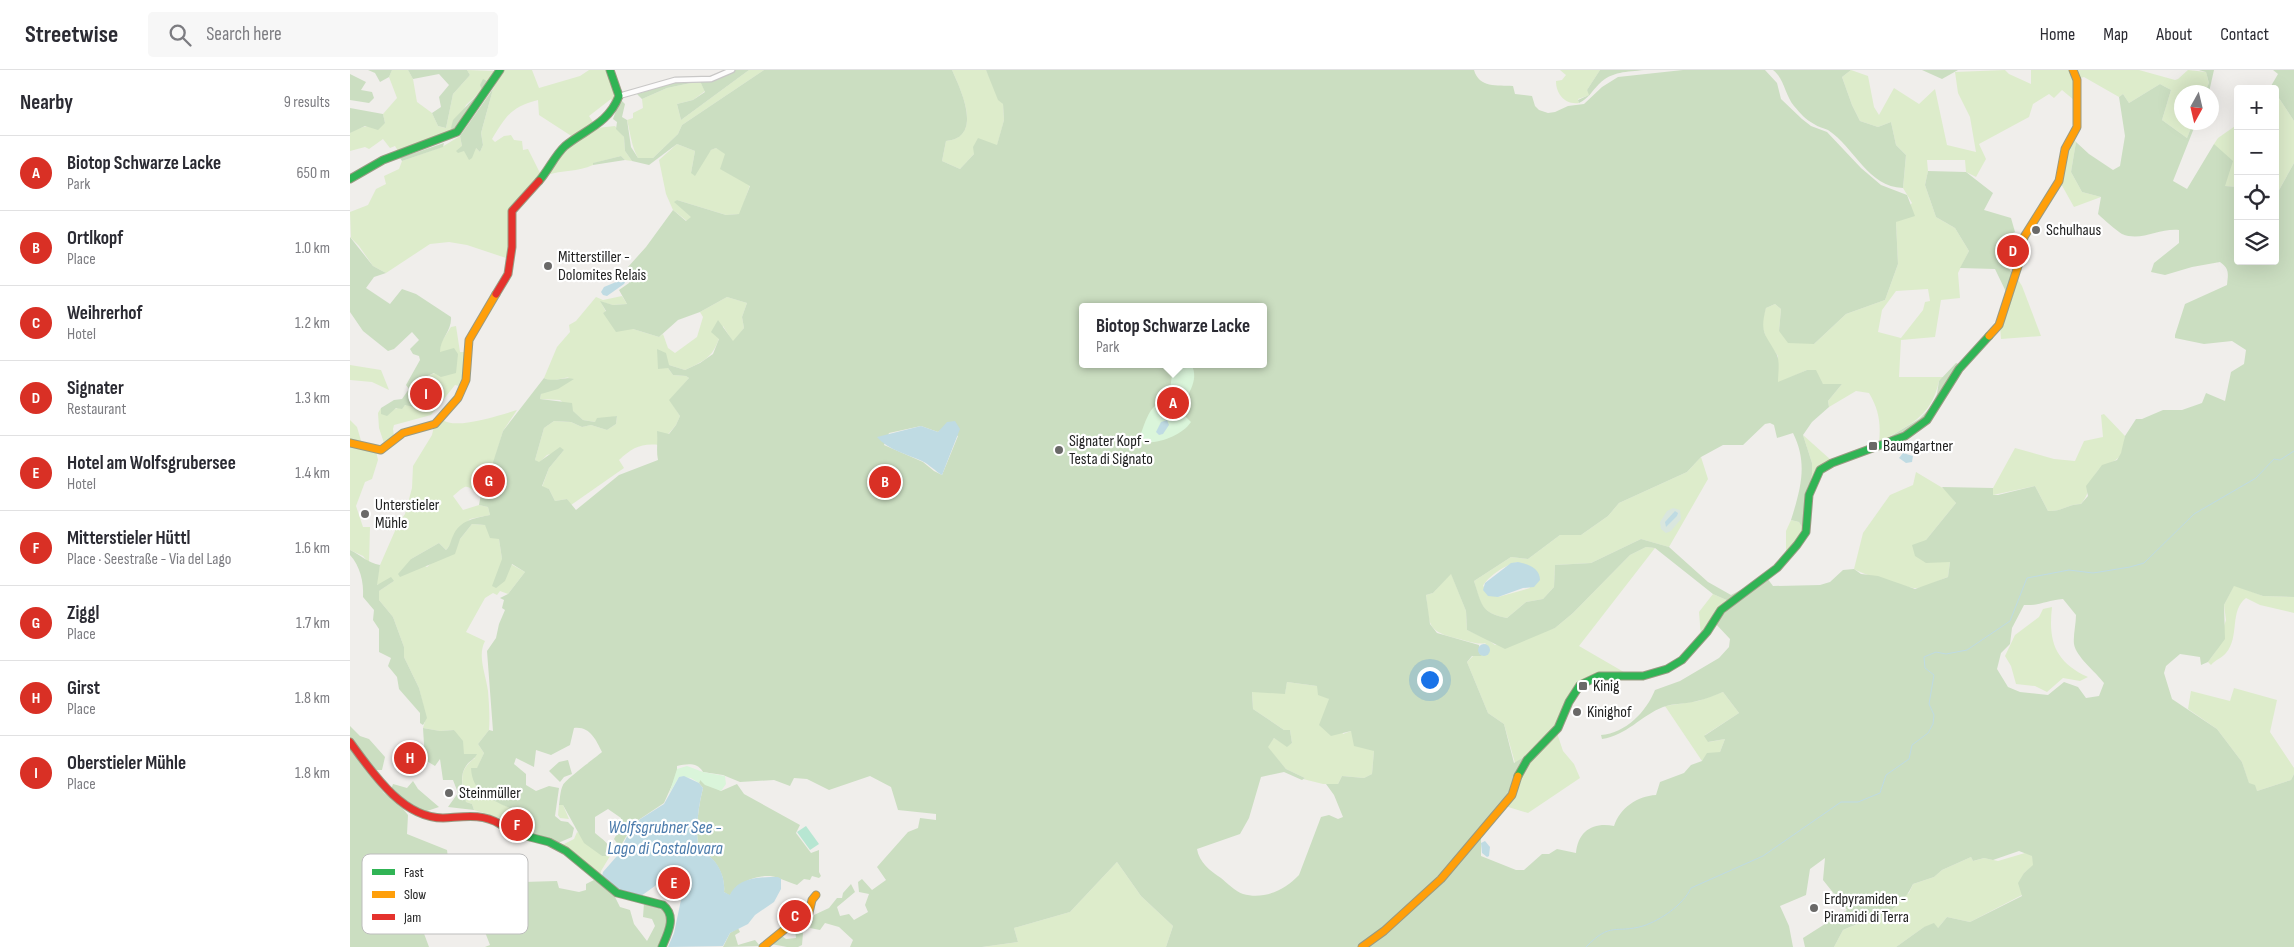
<!DOCTYPE html>
<html lang="en">
<head>
<meta charset="utf-8">
<style>
	:root { --surface:#fff; --page:#f7f7f7; --text:#2b2b33; --muted:#7c7c81; --line:#e1e1e2; --accent:#d93025 }
	body { margin:0; font-family:"Sofia Sans Condensed",sans-serif; background:var(--page); color:var(--text) }
	.controls { position:absolute; right:15px; top:15px; display:grid; overflow:hidden; border-radius:5px; box-shadow:0 5px 20px #0002 }
	.controls button { width:45px; height:45px; display:grid; place-items:center; padding:0; border:0; border-bottom:1px solid var(--line); background:var(--surface); color:var(--text); font:25px sans-serif }
	.compass { position:absolute; left:1824px; top:15px; width:45px; height:45px; border-radius:50%; background:var(--surface); box-shadow:0 5px 20px #0002; rotate:188deg }
	.you { position:absolute; left:1079px; top:609px; width:18px; height:18px; margin:-12px; border:4px solid #fff; border-radius:50%; background:#1a73e8; box-shadow:0 0 0 8px #1a73e833 }
	.badge { display:grid; place-items:center; width:32px; height:32px; border-radius:50%; background:var(--accent); color:#fff; font-size:16px; font-weight:700 }
	.pin { position:absolute; translate:-50% -50%; border:2px solid #fff; box-shadow:0 1px 5px #0006 }
	.popup { position:absolute; left:729px; top:233px; width:188px; height:65px; box-sizing:border-box; display:grid; place-content:center; border-radius:5px; background:var(--surface); filter:drop-shadow(0 1px 4px #0005); font-size:16px; white-space:nowrap; color:var(--muted) }
	.popup b { font-size:19px; color:var(--text) }
	.popup::after { content:''; position:absolute; left:50%; top:100%; margin-left:-10px; border:10px solid transparent; border-top-color:var(--surface) }
	.list { margin:0; padding:0; list-style:none }
	h2 { display:flex; justify-content:space-between; align-items:center; height:65px; margin:0; padding:0 20px; font-size:21px }
	h2 small { font-size:16px; font-weight:400; color:var(--muted) }
	.list li { display:grid; grid-template-columns:32px 1fr auto; gap:15px; align-items:center; box-sizing:border-box; height:75px; padding:0 20px; border-top:1px solid var(--line) }
	.list b { display:block; font-size:19px; white-space:nowrap }
	.list p { margin:0; font-size:16px; white-space:nowrap; color:var(--muted) }
	.list em { font-size:16px; font-style:normal; color:var(--muted) }
	.icon { flex:none; width:28px; height:28px; fill:none; stroke:currentColor; stroke-width:2; stroke-linecap:round; stroke-linejoin:round }
	.map { position:relative; flex:none; width:1944px; height:877px; overflow:hidden }
	header { display:flex; align-items:center; gap:30px; box-sizing:border-box; height:70px; padding:0 25px; background:var(--surface); border-bottom:1px solid var(--line) }
	header strong { font-size:24px }
	nav { display:flex; gap:28px; margin-inline-start:auto; font-size:18px }
	.search { width:350px; height:45px; background:var(--page); display:flex; align-items:center; gap:12px; box-sizing:border-box; padding:0 18px; border-radius:5px; color:var(--muted); font-size:19px }
	main { display:flex }
	aside { flex:1; background:var(--surface) }
	.map>svg:first-child { display:block }
	.grass { fill:#ddeccb; fill-rule:evenodd }
	.forest { fill:#cbdec1; fill-rule:evenodd }
	.wetland { fill:#d9e6de }
	.park { fill:#daf5da }
	.pitch { fill:#b7e6d2 }
	.water { fill:#bfdbe3 }
	.lines { fill:none; stroke-linecap:round; stroke-linejoin:round }
	.stream { stroke:#bfdbe3; stroke-width:1 }
	.street-casing { stroke:#c9c8c7; stroke-width:7 }
	.fast-casing { stroke:#999a82; stroke-width:9 }
	.slow-casing { stroke:#999a82; stroke-width:9 }
	.jam-casing { stroke:#999a82; stroke-width:9 }
	.street { stroke:#fdfcfc; stroke-width:4.5 }
	.fast { stroke:#30b455; stroke-width:7 }
	.slow { stroke:#ff9f0a; stroke-width:7 }
	.jam { stroke:#e5322d; stroke-width:7 }
	.poi-dot { fill:#6a6968; stroke:#fff; stroke-width:2 }
	.labels { text-anchor:middle; dominant-baseline:central; stroke-width:4.5; stroke-linejoin:round; paint-order:stroke }
	.poi-label { font-size:16px; fill:#222; stroke:#fff; text-anchor:start }
	.water-label { font-size:18px; font-style:italic; fill:#4a7aab; stroke:#fff }
	.key { fill:#fff; stroke:#bdbdbd; stroke-width:1 }
	.key-label { font-size:14px; fill:#222 }
</style>
</head>
<body>
<header>
<strong>Streetwise</strong>
<div class="search"><svg class="icon" aria-label="search" viewBox="0 0 24 24"><circle cx="10" cy="10" r="6"/><path d="M15 15l6 6"/></svg>Search here</div>
<nav><a>Home</a><a>Map</a><a>About</a><a>Contact</a></nav>
</header>
<main>
<aside>
<h2>Nearby<small>9 results</small></h2>
<ul class="list">
<li><span class="badge">A</span><div><b>Biotop Schwarze Lacke</b><p>Park</p></div><em>650 m</em></li>
<li><span class="badge">B</span><div><b>Ortlkopf</b><p>Place</p></div><em>1.0 km</em></li>
<li><span class="badge">C</span><div><b>Weihrerhof</b><p>Hotel</p></div><em>1.2 km</em></li>
<li><span class="badge">D</span><div><b>Signater</b><p>Restaurant</p></div><em>1.3 km</em></li>
<li><span class="badge">E</span><div><b>Hotel am Wolfsgrubersee</b><p>Hotel</p></div><em>1.4 km</em></li>
<li><span class="badge">F</span><div><b>Mitterstieler Hüttl</b><p>Place · Seestraße - Via del Lago</p></div><em>1.6 km</em></li>
<li><span class="badge">G</span><div><b>Ziggl</b><p>Place</p></div><em>1.7 km</em></li>
<li><span class="badge">H</span><div><b>Girst</b><p>Place</p></div><em>1.8 km</em></li>
<li><span class="badge">I</span><div><b>Oberstieler Mühle</b><p>Place</p></div><em>1.8 km</em></li>
</ul>
</aside>
<div class="map">
<svg width="1944" height="877" viewBox="0 0 1944 877">
	<rect width="100%" height="100%" fill="#f0eeeb"/>
	<g class="grass">
		<path d="M42,0H58L63,9L67,32L82,43L88,56L96,58L103,24L120,5L117,0L144,1L132,20L116,35L103,61L48,81L45,76L40,78L33,69L19,79L15,77L0,81V63C10,56 23,55 35,53L33,44L47,28L39,7Z"/>
		<path d="M153,0H182L189,18L230,6L239,0H258L265,19L266,30L263,35L261,29L239,46L247,58L265,56L274,67L275,81L282,91L275,90L271,86L244,93L243,95C228,102 212,100 197,105L216,77L226,69L189,45L188,30C161,37 156,46 142,69L145,72L154,66L161,65L164,70L172,71L173,80L178,79L191,105L162,135L159,144V189L117,175L99,172L80,174L36,203L23,196L9,176L1,168L0,142L18,135L26,119L36,114L34,106L49,99L52,91L92,77L110,66L112,76L126,78L130,82L133,75L131,63L143,19Z"/>
		<path d="M399,0H414L332,55L328,64L303,88H288C281,75 281,65 277,50L283,48V43L293,38L292,29L317,18L350,11L355,21L343,30L327,34L331,50Z"/>
		<path d="M602,0H636L653,34L654,50L647,76L624,84L610,99L592,91L596,71C599,70 604,70 607,68C629,56 609,16 602,0Z"/>
		<path d="M1210,0H1250L1237,20L1240,25L1228,29L1229,33C1215,35 1206,24 1206,11L1212,10L1216,5Z"/>
		<path d="M1501,0L1518,6L1524,37L1529,45L1544,18L1569,34L1585,19L1597,75L1626,82L1620,47L1608,23L1605,2L1655,0L1659,4L1681,14V0H1721L1724,5V30L1712,20L1704,28L1699,24L1683,34L1679,47L1629,74L1636,89L1626,107L1616,102L1615,90H1577L1578,101L1575,115L1586,147L1605,158L1619,181L1608,203L1610,228L1591,230L1585,267L1551,270L1549,307H1595L1589,311C1581,349 1558,354 1529,373C1531,353 1529,340 1519,323L1506,321L1479,337L1478,331L1492,314H1473L1457,300L1428,313V286L1418,273L1411,253L1416,238L1425,234L1431,239L1429,261L1464,274L1496,244L1535,230L1548,194L1546,152L1562,133L1553,118L1556,85L1546,75L1541,52L1528,57L1510,51L1502,35L1492,7ZM1578,219L1580,231L1575,232L1573,240L1551,268L1528,262L1532,240L1546,221Z"/>
		<path d="M1724,0H1789L1825,10L1828,9L1838,0L1856,2L1859,13L1855,22H1832V52L1843,53L1837,68L1812,50L1821,20L1810,14L1779,33L1773,24L1769,27L1734,7L1728,9Z"/>
		<path d="M1925,22L1944,51V93L1928,122H1925Z"/>
		<path d="M1888,54V117L1875,116L1864,74L1868,68Z"/>
		<path d="M1722,67L1726,72L1721,102L1732,122L1751,127L1724,137L1710,112L1713,92Z"/>
		<path d="M327,74L345,81L341,103L361,80L366,78L376,83L371,99L400,115L390,144L376,145L327,130L325,132L342,147L337,151L323,140L316,124L309,90Z"/>
		<path d="M1667,208L1672,216L1691,266L1651,269L1650,256Z"/>
		<path d="M272,226L277,234L263,235L251,232L256,242L253,243L283,259L309,267L313,264L318,278L325,283L347,267L353,247L350,242L377,227L397,233L392,247L394,258L383,272L373,256C365,283 362,288 335,300L319,295L318,298L323,305L336,306L339,308L320,330L330,346L326,355L309,375C291,373 282,378 269,390L274,398L221,435L217,429L205,431L199,419L192,417L199,398L214,380L197,385L189,393L185,390L194,358L204,351L221,352L232,357L241,355L257,360L266,354L267,346L245,352L233,350L210,330L190,329L191,324L219,307L201,311L194,308L207,277L220,262L219,255L226,251L246,227L253,230Z"/>
		<path d="M106,256L110,282H117C116,294 117,306 109,316L105,315L81,345L44,355L43,359L44,366L35,376L29,358L28,343L31,338V344L75,328L68,323L75,307L85,303L90,274L101,257Z"/>
		<path d="M0,295L31,300L39,320L22,312L0,310Z"/>
		<path d="M167,340L153,361L140,405L151,406L157,415L148,427C143,426 136,426 131,424C114,417 120,411 103,426L113,440L129,435L138,437L140,445L120,449L96,480L89,473L61,489L77,497L110,469L122,454L135,455L149,469L152,489L175,502L158,524L150,521L147,525L143,523L135,528L116,562L135,571C127,586 136,605 138,621C139,634 140,647 139,660L128,674L134,683L127,699L135,726L162,739L163,747H158L156,750L124,740L122,734L116,732C113,712 106,702 125,688L114,684L104,660L90,661L73,658L76,648L69,618L54,587V577L43,547L29,530V521L44,511L26,515L30,495L48,454L55,444L62,418L63,396L82,365L84,356L93,350C105,360 151,345 167,340Z"/>
		<path d="M1754,344L1775,366C1774,373 1773,383 1768,388C1761,395 1753,392 1746,403C1740,413 1739,425 1731,434C1719,434 1710,442 1698,441L1685,416L1643,425V418L1665,378L1704,389L1725,391L1734,371L1753,367L1751,345Z"/>
		<path d="M0,350L7,357L12,374L0,372Z"/>
		<path d="M1453,365L1482,391L1465,403L1460,413L1462,393Z"/>
		<path d="M0,375L26,381L28,390L22,409L15,412L6,436L13,457H20L19,493L13,486L0,480Z"/>
		<path d="M1351,387L1358,409L1319,477L1291,469L1241,493L1205,495L1204,517L1193,529L1176,532L1157,548C1131,543 1131,535 1124,511L1161,487L1178,489L1210,465H1231L1258,446L1269,433L1337,402ZM1168,492L1180,518L1148,527L1133,516C1138,506 1157,494 1168,492Z"/>
		<path d="M1566,402L1596,420L1606,433L1576,470L1600,492L1598,507C1588,510 1574,519 1564,518C1557,518 1509,503 1504,499L1513,463L1540,425L1563,415Z"/>
		<path d="M1441,450L1449,452L1454,461L1436,483V461Z"/>
		<path d="M1296,477L1305,478L1229,576L1279,605L1263,603L1231,613C1210,650 1201,669 1165,693L1154,654L1138,643L1117,592L1136,573C1126,575 1119,571 1109,569C1076,561 1080,556 1076,525L1083,523L1101,503L1116,541L1117,560L1137,569L1145,575L1205,558L1223,543L1280,485Z"/>
		<path d="M1884,515L1913,526L1944,527V543L1910,535L1896,528C1879,541 1890,567 1876,583C1872,588 1865,590 1861,595L1858,592L1866,581L1876,550L1874,535Z"/>
		<path d="M1363,524L1381,532L1369,539L1351,567L1349,542Z"/>
		<path d="M1702,537C1698,571 1705,592 1738,607L1730,611L1713,608L1697,622L1685,616L1666,614L1661,596L1655,586L1665,565L1689,547L1693,539Z"/>
		<path d="M937,612L967,616L979,629L993,664L1001,661L1024,681L1022,704L1014,708L992,706L988,714H973L953,709L955,708L936,699L917,677L924,668L937,676L942,673L940,660H934L903,639L902,621L935,623Z"/>
		<path d="M1884,618L1927,630L1920,662L1944,698V704L1941,710L1907,721L1899,714L1892,692L1867,659L1838,639L1841,621L1880,631Z"/>
		<path d="M1373,622L1389,643L1355,665L1359,672L1375,669L1370,682L1352,691L1315,636L1348,631Z"/>
		<path d="M1207,663L1213,681L1224,694L1230,708L1178,743L1155,736L1171,701Z"/>
		<path d="M209,735H213L219,749L210,748L208,745Z"/>
		<path d="M227,762L232,765L252,786H260L251,801L250,807L212,775L224,769Z"/>
		<path d="M1675,783L1682,785L1684,795L1674,803L1672,825L1620,852L1597,847L1588,858L1574,857L1546,877H1484L1493,860L1516,851L1559,823L1563,814L1584,807L1592,800L1621,787L1623,791L1634,788L1648,791Z"/>
		<path d="M767,792L791,826L823,856L816,877H632L668,872L664,858L720,842Z"/>
	</g>
	<g class="forest">
		<path d="M18,0H42L39,7L30,12L25,3Z"/>
		<path d="M58,0H117L120,5L103,24L96,58L88,56L82,43L91,37L89,27L99,15L89,4L63,9Z"/>
		<path d="M384,0H399L331,50L327,34L343,30L355,22L350,11L317,18L292,29L287,24L326,12L376,4Z"/>
		<path d="M414,0H602C609,16 629,56 607,68C604,70 599,70 596,71L592,91L610,99L624,84L623,77L628,68L647,75L654,50L653,34L648,30L636,0H1124C1129,18 1147,15 1163,16L1165,24L1182,26L1185,36L1189,40L1198,43L1205,42L1218,36L1234,34L1252,17L1268,7L1333,0H1415L1427,13L1431,29L1452,49L1461,56L1477,62L1511,98L1531,115L1557,125L1565,146L1546,152L1548,194L1535,230L1496,244L1464,274L1438,273L1429,261L1431,239L1425,234L1416,238C1409,264 1416,264 1427,285C1430,292 1428,305 1428,312L1457,300H1466L1473,314H1492L1478,331L1479,337L1462,352L1453,365L1462,393V404L1456,432L1454,461L1449,452L1441,450C1451,418 1458,393 1443,363L1427,368L1424,355L1420,353L1415,354L1393,375H1373L1351,387L1337,402L1269,433L1258,446L1231,465H1210L1178,489L1161,487L1124,511C1132,535 1131,543 1157,548L1176,532L1193,529L1204,517L1205,495L1241,493L1291,469L1319,477L1358,512L1381,525L1409,510L1381,532L1363,524L1305,478L1296,477L1280,485L1223,543L1205,558L1155,579L1117,560L1116,541L1101,504L1083,523L1076,525L1080,554L1087,563L1129,575V583L1132,586H1122L1117,592L1138,643L1154,654L1164,693L1182,682L1161,725L1090,809L1011,877H816L823,856L791,826L767,792L720,842L664,858L668,872L632,877H500L503,870L489,857L475,853L470,860L460,858L464,845L479,838L487,828H492L493,823L501,814L505,822L487,837L490,846L499,844L504,850L518,842L515,835L519,824L509,822L508,812L512,809L522,820L536,810L527,797L558,762L568,758L570,748L586,750V744L548,740L541,717L520,706L479,720L457,709L444,708L440,716L424,710L390,712L373,705L353,702C347,692 337,694 327,696V704L314,733L284,753L270,777L264,769L269,760L271,748L258,739L245,747V763C253,770 262,774 260,786H252L234,773L213,735H209C210,729 210,721 213,715C215,710 245,688 252,682C246,670 240,656 224,658L220,675L201,685L186,680L184,697L166,688L164,694L176,704V715L186,721L199,716L209,718L205,746L211,751L218,752L224,758L222,767L208,773L179,765L181,755L163,747L162,739C142,730 122,723 121,698H127L134,683L128,674L139,660L143,661L137,581L146,568L149,554L155,540L152,538L154,530L150,528L158,524L175,502L162,494L155,511L146,518L142,516L152,489L149,469L140,468L135,455L122,454L110,469L105,484L50,507L48,504L61,489L89,473L96,480C101,475 100,472 103,466C109,450 126,448 140,445L138,437L129,435L131,424L148,427L157,415L151,406L139,405L153,361L194,308C204,313 214,306 224,309L208,319L191,324L190,329L222,333L223,341L233,350L245,352L247,348L267,346L266,354L257,360L241,355L232,357L221,352L204,351L194,358L185,390L189,392L210,377L214,380L199,398L192,416L199,419L205,431L217,429L226,440L269,405L308,390C306,381 308,372 307,361L319,364L326,355L330,346L319,330L339,308L336,306L323,305L318,298L308,299L307,279L316,283L319,295L335,300L350,293L363,284L369,269L361,262L368,250L383,271L394,258L392,247L397,233L377,227L350,242L328,250L309,267L283,259L266,262L253,243L256,241L250,231L263,235L277,234L269,220L279,213L280,203L278,197L296,177L323,140L336,151L341,147L324,132L327,130L376,145L389,144L400,116L370,99L375,84L366,78L361,80L345,106L341,103L345,81L327,74L299,95L282,91L275,81L274,67L266,59L267,52L263,49L270,29L275,34L272,47L277,50L281,77L288,88H303L328,64L332,55ZM733,237H913V294H733ZM571,356L588,362L592,359L608,366L592,405L584,401L573,392L534,375L539,363ZM937,612L967,616L968,625L979,629L969,655L981,666L1001,661L1004,676L1024,681L1022,704L1014,708L992,706L988,714H976L984,725L993,747L988,749L979,745L971,747L949,805C935,820 914,830 893,824C885,821 877,813 871,808C860,801 849,792 847,779L890,764L899,748L911,707L934,702L952,710L955,708L936,699L918,677L924,668L937,677L942,673L940,660H934L903,639L902,622L935,624Z"/>
		<path d="M1250,0H1294C1277,2 1262,1 1249,14C1242,21 1238,29 1229,33L1228,30L1239,25L1237,20Z"/>
		<path d="M1423,0H1501L1492,7L1502,35L1510,51L1528,57L1541,52L1546,75L1556,85L1553,118C1518,117 1504,77 1478,60C1474,58 1468,57 1464,54C1456,50 1450,43 1444,36C1435,25 1434,8 1423,0Z"/>
		<path d="M1572,0H1608L1592,9Z"/>
		<path d="M1849,0H1864L1859,22H1855L1859,13L1856,2Z"/>
		<path d="M1923,0H1944V51L1921,16L1928,4Z"/>
		<path d="M144,1L145,3L103,61L101,58L103,50L132,20L130,15L133,9L137,11Z"/>
		<path d="M0,4L16,12L11,20L22,22L24,28L19,33L0,30Z"/>
		<path d="M1810,14L1821,20L1812,50L1837,68L1843,53H1846L1823,111L1837,119L1864,74L1883,91L1875,116L1888,117V191H1925V122H1928L1944,93V527L1913,526L1884,516L1874,535L1875,569L1858,592L1851,595L1850,587L1830,584L1816,596L1814,603L1822,629L1867,659L1892,692L1899,713L1905,715L1907,721L1941,710L1944,704V877H1546L1574,857L1584,853L1588,858L1597,847L1620,852L1672,826L1668,813L1674,803L1683,795L1682,786L1669,781L1643,790L1634,788L1623,791L1621,787L1592,800L1584,807L1563,814C1549,845 1521,848 1493,860L1484,877H1455L1453,868L1497,840L1473,810L1475,788L1460,799L1456,825L1430,836L1439,856L1443,877H1013L1034,861L1131,765V786L1166,800H1174L1192,784H1199L1207,779L1226,783C1228,761 1243,752 1264,756C1270,738 1287,726 1306,725L1310,712L1334,703L1341,695L1352,691L1357,683L1370,682L1375,669L1358,672L1354,666L1389,643L1373,622C1365,625 1356,629 1347,631C1336,634 1324,633 1313,637C1292,645 1276,666 1252,669L1251,665C1276,663 1296,642 1305,620L1330,611L1369,588L1379,577L1380,569L1364,552L1374,541L1417,508L1423,516L1470,515L1480,512L1493,500L1504,499L1511,504L1528,506L1565,519L1598,507L1600,492L1576,493L1565,486L1562,475L1576,470L1606,433L1592,417L1643,418V425H1648L1685,416L1698,441C1710,442 1719,434 1731,434L1738,426L1736,416L1752,395L1767,390L1771,383L1775,366L1786,349H1792L1813,340H1832L1852,333L1856,323L1875,331L1881,302L1894,294L1896,280L1882,271L1854,274L1825,268V265L1835,234L1877,215C1878,204 1880,199 1870,192L1842,197L1815,205L1801,202L1804,193L1829,173V160C1809,158 1791,172 1772,164C1767,161 1753,149 1748,144L1751,127L1732,122L1721,102L1726,72L1739,84L1763,100L1770,96L1775,66L1769,27L1773,24L1779,33ZM1713,529L1726,545C1726,554 1723,566 1724,574C1726,587 1746,602 1754,613L1749,626L1736,628L1728,617L1714,612L1698,625L1670,622L1658,617L1647,599L1651,583L1660,574L1662,558L1674,535C1690,536 1697,530 1713,529Z"/>
		<path d="M143,19L131,63L133,75L130,82L126,78L122,88L119,90L114,81L108,83L106,81L112,76L110,66Z"/>
		<path d="M0,38L33,44L35,53L28,60L15,56L0,63Z"/>
		<path d="M94,73L93,77L52,91L50,88Z"/>
		<path d="M271,86L275,90L243,95V93Z"/>
		<path d="M1578,101L1616,102L1643,123L1634,140L1661,148L1665,162L1653,167L1652,179L1648,180L1653,195L1658,197L1664,206L1658,226L1645,199L1610,198L1619,181L1605,158L1586,147L1575,115Z"/>
		<path d="M0,167L23,196L36,203L24,207L16,218L40,234L52,219L66,224L101,247C102,261 90,268 90,282L104,278L108,284L106,303L91,307L84,303L75,307L78,313L69,323L75,327L64,337L55,335L52,339L46,338L37,346L31,344V338L44,330L52,329L59,319L56,315L70,290L69,286L63,284L60,279L69,270L62,262L44,279L38,281L13,261L0,242Z"/>
		<path d="M1606,293L1611,295L1576,349L1554,365L1531,372L1569,349L1580,338L1587,324L1589,311Z"/>
		<path d="M0,480C11,485 18,493 30,495L27,515L41,507L44,511L29,521V530L43,547L54,577V587L69,618L77,648L73,655L70,653V643L49,619L47,607L38,596L41,588L29,582V559L23,550L24,540L13,527C14,512 10,496 0,485Z"/>
		<path d="M0,656L10,666L19,669L35,687L32,700H23L0,669Z"/>
		<path d="M73,658L90,661L104,660L113,671L114,684H127C124,690 119,691 116,696C108,708 114,719 116,732L122,734L124,740L98,737L108,723L103,710H93L90,689L85,696L75,690Z"/>
		<path d="M0,679L34,723L49,734L58,745L57,764L97,780L98,788L85,793C82,808 85,813 97,822V833L79,830L76,835L95,857L72,838L66,842L79,877H0Z"/>
		<path d="M218,690L222,704L214,707L210,712L199,701L209,692Z"/>
		<path d="M350,709L371,721L387,714L394,724L450,755L446,763L461,783L469,780V802L471,806L469,808L462,806L460,810L454,809L447,815C440,813 435,810 428,808C413,802 387,811 380,826L374,822C376,805 364,785 349,780C345,760 348,738 353,718L349,713Z"/>
		<path d="M63,711L68,719L89,737L74,742L41,720L43,714L57,718Z"/>
		<path d="M127,786L162,799L173,812L207,811L209,818L229,822L236,820V814L244,810L264,825L270,837L280,840L284,854L297,871L305,856L302,849L293,847L294,833C323,839 324,854 308,877H135L140,875L135,862L121,860L126,833L124,828L131,826L132,815L136,810L134,806L124,805L125,798L119,796L113,808L109,792Z"/>
		<path d="M388,858L390,862L385,865L388,875L405,870L410,876L373,877L380,863Z"/>
		<path d="M448,858L453,863L452,875L448,877H437L421,874L432,866L436,869L446,868L445,859Z"/>
	</g>
	<path class="wetland" d="M1323,438L1330,440L1331,449L1321,461L1316,463L1311,459L1310,452L1317,441Z"/>
	<g class="park">
		<path d="M828,294H841C851,311 835,326 831,342L841,352C832,366 804,376 789,371C791,363 797,344 803,338C807,333 815,332 819,327L822,305Z"/>
		<path d="M337,696L353,702L375,706L376,714L371,721L355,715L350,710L349,713L341,708L329,707L319,724L327,699Z"/>
	</g>
	<path class="pitch" d="M456,756L469,774L460,780L447,762Z"/>
	<g class="water">
		<path d="M278,207L274,214L257,226L253,225L251,222L254,217Z"/>
		<path d="M817,350L819,355L813,364L809,365L806,362L811,352Z"/>
		<path d="M605,351L610,359L592,405C585,401 580,395 572,391C557,384 538,380 527,367L571,356L588,362L597,352Z"/>
		<path d="M1553,383L1563,386L1562,392L1556,393L1549,388Z"/>
		<path d="M1325,441L1328,443L1327,446L1316,457L1315,452Z"/>
		<path d="M1168,492C1178,494 1190,498 1190,510L1184,517L1173,518L1148,527L1138,526L1133,520L1135,513L1161,493Z"/>
		<circle cx="1134" cy="580" r="6"/>
		<path d="M334,706L349,713L353,718C348,738 345,760 349,780C365,786 376,804 374,822L380,825C388,807 411,807 428,807L431,809V819L424,832L405,845L398,854L380,863L373,876L318,877L324,863L331,830L339,816L337,804L328,796L322,797L305,816L291,826L268,820L252,806L253,802L267,786L284,753L314,734L329,707Z"/>
		<path d="M1135,771L1140,777L1139,786L1137,787L1132,783L1131,773Z"/>
	</g>
	<g class="lines">
		<path class="stream" d="M1236,877C1261,851 1265,864 1293,856C1311,850 1333,835 1341,818L1413,786L1491,732H1508L1530,723L1536,705L1559,689L1562,675L1578,663L1583,654L1584,645L1579,634L1584,605L1575,598L1574,587L1586,582L1596,584L1617,580L1660,551L1677,508L1719,500L1743,503L1780,497L1794,493L1844,444L1906,408L1924,389L1930,390L1944,381"/>
		<defs>
			<path id="street" d="M269,26L325,10L361,9L382,0"/>
			<g id="fast">
				<path d="M0,109L33,90L107,62L150,0"/>
				<path d="M189,111C198,101 205,85 215,76C236,59 258,54 269,26L260,0"/>
				<path d="M1168,706L1177,690L1208,658L1219,632L1230,615L1249,606H1293L1317,599L1332,590L1357,562L1371,540L1427,498L1447,475L1456,462L1459,425L1470,400L1482,393L1555,366L1577,350L1609,299L1639,266"/>
				<path d="M150,754L168,764L199,772L216,781L267,823L313,835C327,846 318,863 312,877"/>
			</g>
			<g id="slow">
				<path d="M1639,266L1649,255L1669,193L1674,167L1709,111L1715,79L1727,57V10L1723,0"/>
				<path d="M0,373L31,380L53,363L85,354L108,328L116,310L119,270L146,224"/>
				<path d="M413,877L440,855L458,847L462,830L466,825"/>
				<path d="M1012,877L1034,861L1091,809L1162,725L1168,706"/>
			</g>
			<g id="jam">
				<path d="M146,224L158,204L162,177V141L189,111"/>
				<path d="M0,672C22,702 52,748 93,748C114,747 131,743 150,754"/>
			</g>
		</defs>
		<use href="#street" class="street-casing"/>
		<use href="#fast" class="fast-casing"/>
		<use href="#slow" class="slow-casing"/>
		<use href="#jam" class="jam-casing"/>
		<use href="#street" class="street"/>
		<use href="#fast" class="fast"/>
		<use href="#slow" class="slow"/>
		<use href="#jam" class="jam"/>
	</g>
	<g class="poi-dot">
		<circle cx="1686" cy="160" r="5"/>
		<circle cx="198" cy="196" r="5"/>
		<rect x="1518" y="371" width="10" height="10" rx="2.5"/>
		<circle cx="709" cy="380" r="5"/>
		<circle cx="15" cy="444" r="5"/>
		<rect x="1228" y="611" width="10" height="10" rx="2.5"/>
		<circle cx="1227" cy="642" r="5"/>
		<circle cx="99" cy="723" r="5"/>
		<circle cx="1464" cy="838" r="5"/>
	</g>
	<g class="labels">
		<g class="poi-label">
			<text x="1696" y="160">Schulhaus</text>
			<text x="208" y="187">Mitterstiller -<tspan x="208" dy="18">Dolomites Relais</tspan></text>
			<text x="719" y="371">Signater Kopf -<tspan x="719" dy="18">Testa di Signato</tspan></text>
			<text x="1533" y="376">Baumgartner</text>
			<text x="25" y="435">Unterstieler<tspan x="25" dy="18">Mühle</tspan></text>
			<text x="1243" y="616">Kinig</text>
			<text x="1237" y="642">Kinighof</text>
			<text x="109" y="723">Steinmüller</text>
			<text x="1474" y="829">Erdpyramiden -<tspan x="1474" dy="18">Piramidi di Terra</tspan></text>
		</g>
		<g class="water-label">
			<text x="315" y="757">Wolfsgrubner See -<tspan x="315" dy="21">Lago di Costalovara</tspan></text>
		</g>
	</g>
	<rect x="12" y="784" width="166" height="80" rx="8" class="key"/>
	<rect x="22" y="799" width="23" height="6" fill="#30b455"/>
	<rect x="22" y="821" width="23" height="7" fill="#ff9f0a"/>
	<rect x="22" y="844" width="23" height="6" fill="#e5322d"/>
	<g class="key-label">
		<text x="54" y="807">Fast</text>
		<text x="54" y="829">Slow</text>
		<text x="54" y="852">Jam</text>
	</g>
</svg>
<div class="controls">
<button>+</button>
<button>−</button>
<button><svg class="icon" aria-label="locate" viewBox="0 0 24 24"><circle cx="12" cy="12" r="6"/><path d="M12 2v4M12 18v4M2 12h4M18 12h4"/></svg></button>
<button><svg class="icon" aria-label="layers" viewBox="0 0 24 24"><path d="M12 4l9 5-9 5-9-5zM3 14l9 5 9-5"/></svg></button>
</div>
<svg class="compass" viewBox="-18 -18 36 36"><path d="M0-13l5 13h-10z" fill="#e53935"/><path d="M0 13l5-13h-10z" fill="#7c7c81"/></svg>
<div class="you"></div>
<div class="pin badge" style="left:823px;top:333px">A</div>
<div class="popup"><b>Biotop Schwarze Lacke</b>Park</div>
<div class="pin badge" style="left:535px;top:412px">B</div>
<div class="pin badge" style="left:445px;top:846px">C</div>
<div class="pin badge" style="left:1663px;top:181px">D</div>
<div class="pin badge" style="left:324px;top:813px">E</div>
<div class="pin badge" style="left:167px;top:755px">F</div>
<div class="pin badge" style="left:139px;top:411px">G</div>
<div class="pin badge" style="left:60px;top:688px">H</div>
<div class="pin badge" style="left:76px;top:324px">I</div>
</div>
</main>
</body>
</html>
